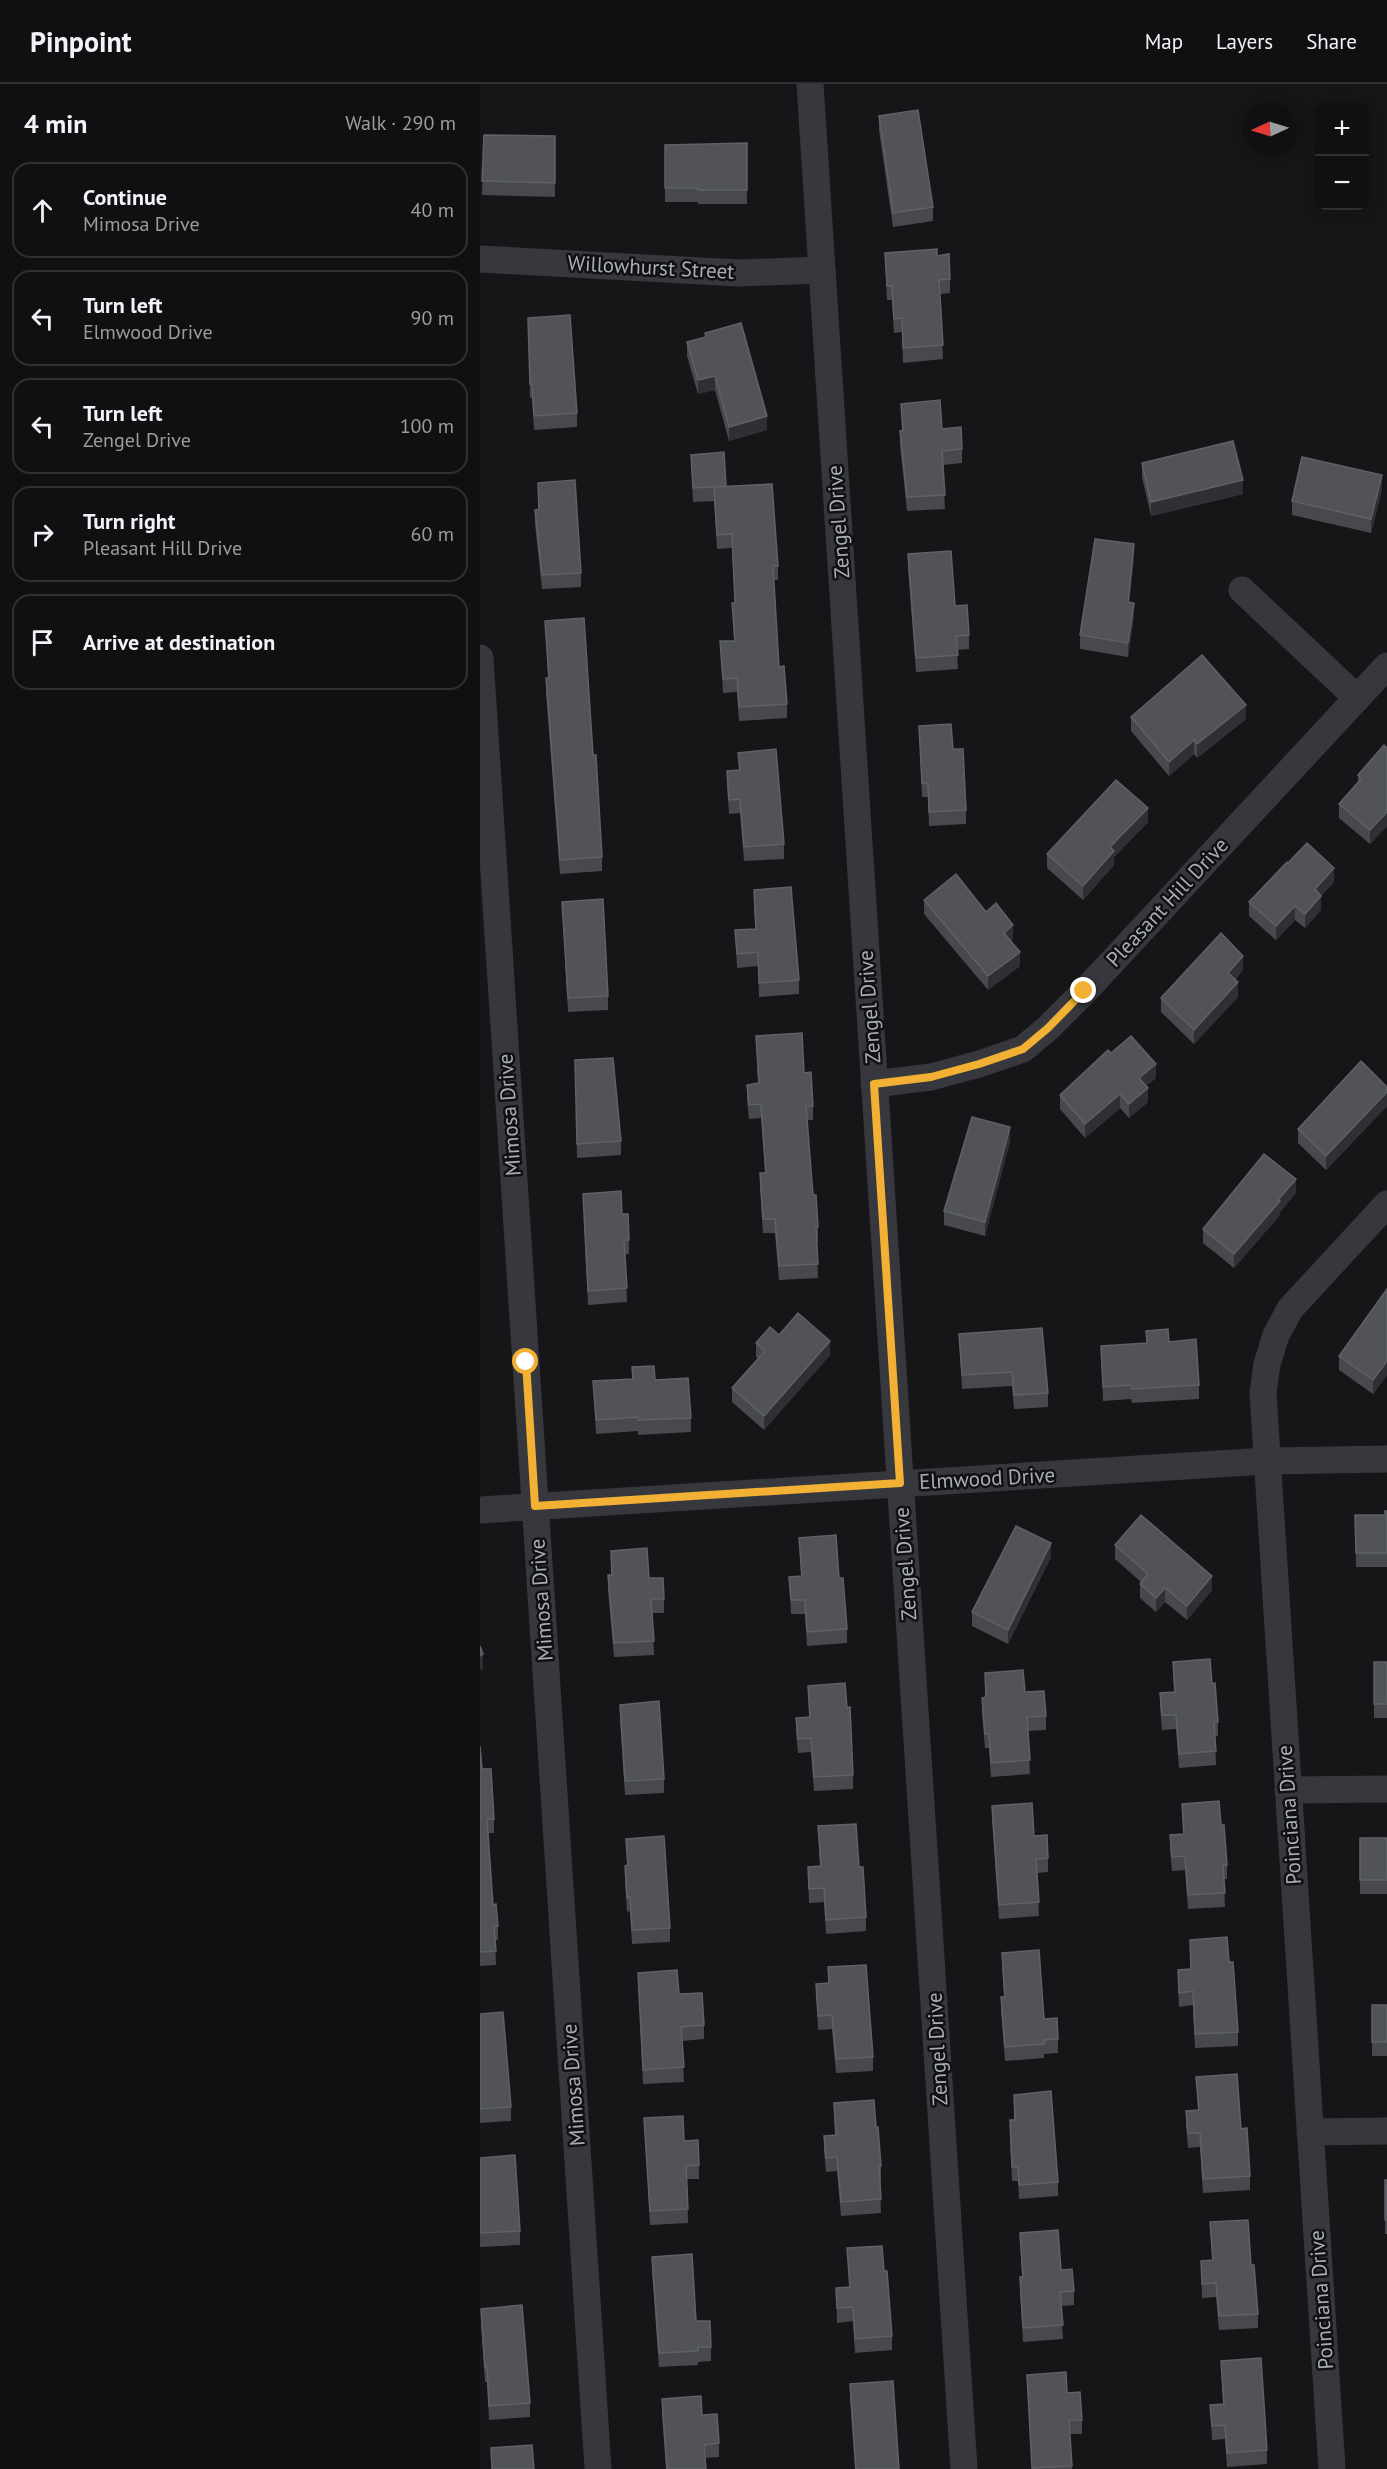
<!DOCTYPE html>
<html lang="en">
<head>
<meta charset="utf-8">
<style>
	:root { --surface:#101012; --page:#1e1e20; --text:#f1f3f6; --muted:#9c9d9f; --line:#303032 }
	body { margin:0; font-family:"PT Sans",sans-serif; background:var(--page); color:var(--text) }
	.controls { position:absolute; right:18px; top:18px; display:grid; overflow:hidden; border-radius:12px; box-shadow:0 3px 15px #0003 }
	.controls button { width:54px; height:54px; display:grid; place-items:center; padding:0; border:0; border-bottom:2px solid var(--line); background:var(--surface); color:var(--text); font:30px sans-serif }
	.compass { position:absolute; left:763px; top:18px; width:54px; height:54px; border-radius:50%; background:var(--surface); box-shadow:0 3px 15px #0003; rotate:266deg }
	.stop { position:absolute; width:18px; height:18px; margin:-14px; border:4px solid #f2b134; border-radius:50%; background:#fff }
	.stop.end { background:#f2b134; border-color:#fff; box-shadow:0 2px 6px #0008 }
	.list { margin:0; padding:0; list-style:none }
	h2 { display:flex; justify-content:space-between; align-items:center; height:78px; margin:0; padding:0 24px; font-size:26px }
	h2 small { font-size:20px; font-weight:400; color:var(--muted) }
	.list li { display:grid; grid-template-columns:39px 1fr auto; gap:18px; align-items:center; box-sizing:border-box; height:96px; margin:0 12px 12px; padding:0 12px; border:2px solid var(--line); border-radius:18px }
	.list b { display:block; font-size:22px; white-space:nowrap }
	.list p { margin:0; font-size:20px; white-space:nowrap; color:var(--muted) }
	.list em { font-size:20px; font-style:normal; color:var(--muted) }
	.icon { flex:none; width:33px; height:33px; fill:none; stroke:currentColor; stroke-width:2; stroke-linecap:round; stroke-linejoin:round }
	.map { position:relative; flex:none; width:907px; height:2385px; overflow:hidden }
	header { display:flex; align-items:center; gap:36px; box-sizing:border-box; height:84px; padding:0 30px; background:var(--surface); border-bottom:2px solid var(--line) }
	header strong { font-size:28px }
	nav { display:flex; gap:33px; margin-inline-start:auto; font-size:21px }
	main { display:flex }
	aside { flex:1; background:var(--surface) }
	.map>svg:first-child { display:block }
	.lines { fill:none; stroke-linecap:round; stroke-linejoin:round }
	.street { stroke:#37383d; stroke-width:27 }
	.wall { fill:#47494d }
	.shaded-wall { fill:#2f3033 }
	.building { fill:#525359; stroke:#5f6168; stroke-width:1.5 }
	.route { stroke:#f2b134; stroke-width:8 }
	.labels { text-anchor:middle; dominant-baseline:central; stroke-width:5; stroke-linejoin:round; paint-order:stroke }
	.street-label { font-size:21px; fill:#a8adb8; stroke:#111113 }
</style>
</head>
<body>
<header>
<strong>Pinpoint</strong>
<nav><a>Map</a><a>Layers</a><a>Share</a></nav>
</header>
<main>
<aside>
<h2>4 min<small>Walk · 290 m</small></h2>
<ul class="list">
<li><svg class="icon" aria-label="ahead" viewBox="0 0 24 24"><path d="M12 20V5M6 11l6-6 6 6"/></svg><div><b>Continue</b><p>Mimosa Drive</p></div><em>40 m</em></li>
<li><svg class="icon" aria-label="left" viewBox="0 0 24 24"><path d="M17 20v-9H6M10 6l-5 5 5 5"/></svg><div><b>Turn left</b><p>Elmwood Drive</p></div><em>90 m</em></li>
<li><svg class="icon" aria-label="left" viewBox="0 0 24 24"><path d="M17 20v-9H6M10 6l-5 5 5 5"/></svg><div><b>Turn left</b><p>Zengel Drive</p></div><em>100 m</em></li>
<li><svg class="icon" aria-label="right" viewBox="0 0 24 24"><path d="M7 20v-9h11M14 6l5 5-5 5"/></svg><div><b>Turn right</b><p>Pleasant Hill Drive</p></div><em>60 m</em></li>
<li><svg class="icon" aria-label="arrive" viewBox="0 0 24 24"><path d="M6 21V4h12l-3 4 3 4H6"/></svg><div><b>Arrive at destination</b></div></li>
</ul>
</aside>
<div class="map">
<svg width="907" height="2385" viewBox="0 0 907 2385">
	<rect width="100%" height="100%" fill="#161618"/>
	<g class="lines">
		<g class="street">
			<path d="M330,0L484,2385"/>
			<path d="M0,175L258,189L342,186"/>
			<path d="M762,506L877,614"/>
			<path d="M0,574L118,2385"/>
			<path d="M394,1000L451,993L499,980L543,965L568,944L605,907L907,582"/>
			<path d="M0,1426L786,1377L907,1375"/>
			<path d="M808,1706L907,1705"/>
			<path d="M830,2048L907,2047"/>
			<path d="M852,2385L783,1309L787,1280L796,1251L810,1225L907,1120"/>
		</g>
	</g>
	<g class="wall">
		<path d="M399,32L453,123V137L413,143L399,46Z"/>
		<path d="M4,51L75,52V113L2,111Z"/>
		<path d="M267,59V120H218V118H185V61Z"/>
		<path d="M405,169L470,195V209L460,210L463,275L423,279L422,248L414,249L412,216H407Z"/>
		<path d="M48,234L97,329V343L54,346L52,314H50Z"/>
		<path d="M225,249L287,346L249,357L235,306L218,310L207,272V258L225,253Z"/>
		<path d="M421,320L462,345L482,365V379L463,381L465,425L427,427L420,361V347H422Z"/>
		<path d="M244,368L246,403L298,482V496H294L299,583L307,620V634L259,637L257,608L243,609L240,557H254L252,519H255L252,464L237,465L234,417L213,418L211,371Z"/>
		<path d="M662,379L763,410L671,432L662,393Z"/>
		<path d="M58,399L101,489V503L62,505L55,440V426L58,425Z"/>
		<path d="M902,405L891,449L812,431V417Z"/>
		<path d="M428,470L475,522L489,551V565L477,566L478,585L436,588L428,484Z"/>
		<path d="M654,474L649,519L654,533L648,573L600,565V551Z"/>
		<path d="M65,537L122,773V787L80,790L66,608V594H68Z"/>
		<path d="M651,633L766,635L717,674L714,670L689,692L651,647Z"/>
		<path d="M439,642L473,665L486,726V740L449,742L448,713H442Z"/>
		<path d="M907,664V742L890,760L859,734V720L878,699V691Z"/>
		<path d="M258,669L304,760V775L264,777L260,729L249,730L247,701V687L259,686Z"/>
		<path d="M668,738L634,773V781L603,816L567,784V770Z"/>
		<path d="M808,779L854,798L841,812V826L825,844L815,836L796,856L769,832V818Z"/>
		<path d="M274,806L319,896V910L279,913L278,882L257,884L255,846L275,845Z"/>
		<path d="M444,816L506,828L533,855L530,857L540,882L508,906L444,830Z"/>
		<path d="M82,818L128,912V926L88,928Z"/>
		<path d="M763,886L755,896L758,913L714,960L681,928V914Z"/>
		<path d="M276,952L324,989L333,1022V1036H327L333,1111L338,1143V1158H337L338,1194L299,1196L295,1149H283L280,1103V1089H285L281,1034L269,1035L267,1015V1001L278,1000Z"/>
		<path d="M631,969L676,994L666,1002L668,1018L649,1034L640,1024L605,1054L580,1025V1011Z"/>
		<path d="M95,976L141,1057V1071L97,1074Z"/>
		<path d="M907,1003V1022L846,1086L818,1059V1045Z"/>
		<path d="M530,1057L505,1152L464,1141V1127Z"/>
		<path d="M816,1109L800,1128V1131L754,1184L723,1159V1145Z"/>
		<path d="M103,1110L142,1130L149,1156V1170H145L147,1218L108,1221Z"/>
		<path d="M907,1205V1291L893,1310L859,1286V1272Z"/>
		<path d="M479,1250L568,1309V1323L534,1325L532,1302L482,1305Z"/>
		<path d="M689,1258L719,1301V1315L652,1319L651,1315L623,1317L621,1262Z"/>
		<path d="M276,1259L350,1271L284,1346L252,1318V1304L278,1274L276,1273Z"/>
		<path d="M152,1283L175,1296L211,1334V1348L158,1351V1347L116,1350L113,1297L152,1295Z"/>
		<path d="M907,1427V1483H876L875,1431H905Z"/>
		<path d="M319,1454L359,1494L367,1545V1559L327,1562L325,1530H311L309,1493L321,1492Z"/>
		<path d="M635,1461L732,1506L707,1536L685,1518L676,1528L660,1514V1500L661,1498L635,1475Z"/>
		<path d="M131,1467L169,1494L184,1515V1529H172L174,1571L134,1573L128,1506V1491H131Z"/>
		<path d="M571,1473L528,1560L492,1542V1528Z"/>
		<path d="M693,1578L732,1600L738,1638V1652H735L736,1681L699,1684L696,1645L682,1646L680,1623V1609L694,1608Z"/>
		<rect x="894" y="1578" width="13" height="56"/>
		<path d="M505,1589L545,1608L566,1632V1646L548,1647L550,1690L511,1693L509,1664H505L502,1628V1614L505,1613Z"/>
		<path d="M328,1602L367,1624L373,1691V1705L334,1707L331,1668L318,1669L316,1648V1634L329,1633Z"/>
		<path d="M140,1621L184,1695V1709L145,1711L140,1635Z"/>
		<path d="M0,1662L2,1685L14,1735V1749H8L13,1821L18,1842V1856H15L16,1881L0,1882Z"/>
		<path d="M702,1720L741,1741L747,1781V1795H744L745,1823L708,1825L705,1786L692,1787L690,1765V1751L703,1750Z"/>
		<path d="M512,1722L554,1752L568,1774V1788L557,1789L559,1832L519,1835L512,1736Z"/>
		<path d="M338,1742L379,1783L386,1833V1847L346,1850L344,1818L329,1819L328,1783L340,1782Z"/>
		<rect x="880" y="1754" width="27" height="56"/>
		<path d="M146,1755L190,1844V1858L152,1860L150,1827L147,1828L145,1796V1782H147Z"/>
		<path d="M710,1856L749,1878L758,1948V1962L715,1964L713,1921L699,1923L698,1900V1886L711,1885Z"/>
		<path d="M522,1869L578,1955V1969L564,1970V1974L525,1977L521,1927V1913H524L522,1883Z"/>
		<path d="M348,1883L393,1973V1987L356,1989L352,1945L338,1946L336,1900L348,1899Z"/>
		<path d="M158,1889L199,1910L224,1941V1955L202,1957L204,1998L163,2000Z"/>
		<rect x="892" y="1921" width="15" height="51"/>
		<path d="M0,1930L31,2023V2037L0,2039Z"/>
		<path d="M716,1993L761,2045L770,2092V2106L723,2109L720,2063L708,2064L706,2041V2027L718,2026Z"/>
		<path d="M534,2011L578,2098V2112L539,2115L538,2097H532L530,2051V2036H534Z"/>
		<path d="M354,2019L396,2043L401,2082V2096H400L401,2129L361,2132L357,2087L346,2088L344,2066V2052L355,2051Z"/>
		<path d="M164,2034L204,2057L219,2081V2095H207L208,2139L170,2141Z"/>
		<path d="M0,2074L40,2147V2161L0,2163Z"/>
		<rect x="905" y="2096" width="2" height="54"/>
		<path d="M730,2138L771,2181L778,2230V2244L739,2246L736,2213L722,2214L721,2177L732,2176Z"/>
		<path d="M540,2149L581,2186L594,2207V2221L581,2222L583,2255L543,2258L540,2207V2193H542Z"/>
		<path d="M367,2164L404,2187L412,2252V2266L375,2269L373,2237L357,2239L356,2204L369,2203Z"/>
		<path d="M172,2173L216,2237L231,2263V2277L218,2278V2281L179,2283L172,2187Z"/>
		<path d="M1,2225L50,2319V2333L9,2336L7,2298H5L1,2239Z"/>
		<path d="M741,2277L787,2366V2380L747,2383L745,2355L732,2356L730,2321L743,2320Z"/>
		<path d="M547,2291L587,2309L602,2336V2350H590L592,2385H552Z"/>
		<path d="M370,2300L419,2385H375L370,2314Z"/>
		<path d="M182,2315L222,2331L239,2359V2373L225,2374L226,2385H186L182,2329Z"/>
	</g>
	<g class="shaded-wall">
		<path d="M235,292V306L218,310V296Z"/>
		<path d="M287,332V346L249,357V343Z"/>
		<path d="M902,391V405L891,449V435Z"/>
		<path d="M763,396V410L671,432V418Z"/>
		<path d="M654,460V474L648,532V518Z"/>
		<path d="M654,519V533L648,573V559Z"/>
		<path d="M766,621V635L717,674V660Z"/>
		<path d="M714,656V670L689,692V678Z"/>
		<path d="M668,724V738L634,773V781L603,816V802L630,763Z"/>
		<path d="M907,728V742L890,760V746Z"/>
		<path d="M854,784V798L841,812V826L825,844V830L835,805Z"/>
		<path d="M815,822V836L796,856V842Z"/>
		<path d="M533,841V855L524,863V849Z"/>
		<path d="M540,868V882L508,906V892Z"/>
		<path d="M763,872V886L748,903V889Z"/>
		<path d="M758,898V913L714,960V946Z"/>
		<path d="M676,980V994L659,1008V994Z"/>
		<path d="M668,1004V1018L649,1034V1020Z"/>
		<path d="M907,1008V1022L846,1086V1072Z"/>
		<path d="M640,1010V1024L605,1054V1040Z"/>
		<path d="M530,1043V1057L505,1152V1138Z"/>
		<path d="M816,1095V1109L800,1128V1131L754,1184V1170Z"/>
		<path d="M350,1257V1271L284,1346V1332Z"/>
		<path d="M907,1277V1291L893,1310V1296Z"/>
		<path d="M571,1459V1473L528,1560V1546Z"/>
		<path d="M732,1492V1506L707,1536V1522Z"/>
		<path d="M685,1504V1518L676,1528V1514Z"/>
		<path d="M3,1570V1585L0,1586V1572Z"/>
	</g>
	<g class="building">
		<path d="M438,26L453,123L413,129L399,32Z"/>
		<path d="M4,51L75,52V99L2,97Z"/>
		<path d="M267,59V106H218V104H185V61Z"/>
		<path d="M457,165V172L469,170L470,195L459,196L463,261L423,264L422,234L414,235L412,202H407L405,169Z"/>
		<path d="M90,231L97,329L54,332L52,300H50L48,234Z"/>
		<path d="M261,239L287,332L249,343L235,292L218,296L207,258L226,253L225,249Z"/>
		<path d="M460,316L462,345L481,343L482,365L462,367L465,411L427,413L420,347L423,346L421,320Z"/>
		<path d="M753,357L763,396L671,418L662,379Z"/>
		<path d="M244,368L246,402L213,404L211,371Z"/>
		<path d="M822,373L902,391L891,435L812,417Z"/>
		<path d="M95,396L101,489L62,491L55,426L59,425L58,399Z"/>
		<path d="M292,400L298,482H293L299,583L304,582L307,620L259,623L257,594L243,595L240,557H255L252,519H255L252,450L237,451L234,403Z"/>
		<path d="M615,455L654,460L648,518L654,519L648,559L600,551Z"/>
		<path d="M471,467L475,522L487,521L489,551L476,552L478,571L436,574L428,470Z"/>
		<path d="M104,534L113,671H116L122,773L80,776L66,594H69L65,537Z"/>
		<path d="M722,571L766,621L717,660L714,656L689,678L651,633Z"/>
		<path d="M471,640L473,665H483L486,726L449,728L448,699H442L439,642Z"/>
		<path d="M904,661L907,664V728L890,746L859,720L881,695L878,691Z"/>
		<path d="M296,665L304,760L264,763L260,715L249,716L247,687L260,686L258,669Z"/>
		<path d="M636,696L668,724L630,763L634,767L603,802L567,770Z"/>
		<path d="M827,759L854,784L835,805L841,812L825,830L815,822L796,842L769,818L807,778L808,779Z"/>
		<path d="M476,790L506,828L516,819L533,841L524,849L540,868L508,892L444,816Z"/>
		<path d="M311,803L319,896L279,899L278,868L257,870L255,846L276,845L274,806Z"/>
		<path d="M123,815L128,912L88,914L82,818Z"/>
		<path d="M741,849L763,872L748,889L758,898L714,946L681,914Z"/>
		<path d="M322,949L324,989L331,988L333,1022H326L333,1111H336L338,1143L336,1144L338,1180L299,1182L295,1135H283L280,1089H286L281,1020L269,1021L267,1001L279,999L276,952Z"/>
		<path d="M651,952L676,980L659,994L668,1004L649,1020L640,1010L605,1040L580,1011L628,966L631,969Z"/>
		<path d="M133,974L141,1057L97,1060L95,976Z"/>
		<path d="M881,977L907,1003V1008L846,1072L818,1045Z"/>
		<path d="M492,1033L530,1043L505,1138L464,1127Z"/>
		<path d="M784,1070L816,1095L798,1116L800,1117L754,1170L723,1145Z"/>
		<path d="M141,1107L142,1130H148L149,1156H144L147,1204L108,1207L103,1110Z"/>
		<path d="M907,1205V1277L893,1296L859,1272Z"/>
		<path d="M318,1229L350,1257L284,1332L252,1304L285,1267L276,1259L290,1243L299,1251Z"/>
		<path d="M562,1244L568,1309L534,1311L532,1288L482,1291L479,1250Z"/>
		<path d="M688,1245L689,1258L716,1255L719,1301L652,1305L651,1301L623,1303L621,1262L667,1259L666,1247Z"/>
		<path d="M174,1282L175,1296L208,1294L211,1334L158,1336V1333L116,1336L113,1297L153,1295L152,1283Z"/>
		<path d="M905,1427H907V1469H876L875,1431H905Z"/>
		<path d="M661,1431L732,1492L707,1522L685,1504L676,1514L660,1500L668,1490L635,1461Z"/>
		<path d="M536,1442L571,1459L528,1546L492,1528Z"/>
		<path d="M356,1451L359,1494H363L367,1545L327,1548L325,1516H311L309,1493L322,1492L319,1454Z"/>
		<path d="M167,1464L169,1494H183L184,1515H171L174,1557L134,1559L128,1491H132L131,1467Z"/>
		<path d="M0,1562L3,1570L0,1572Z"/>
		<path d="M730,1575L732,1600L735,1599L738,1638L734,1639L736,1667L699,1670L696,1631H682L680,1609L695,1608L693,1578Z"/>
		<rect x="894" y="1578" width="13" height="42"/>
		<path d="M543,1586L545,1608L564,1607L566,1632L547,1633L550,1676L511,1679L509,1650H505L502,1614L506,1613L505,1589Z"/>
		<path d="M365,1599L367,1624L370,1623L373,1691L334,1693L331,1654L318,1655L316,1634L330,1633L328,1602Z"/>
		<path d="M179,1617L184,1695L145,1697L140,1621Z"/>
		<path d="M0,1662L2,1685H11L14,1735H7L13,1821L16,1820L18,1842H14L16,1867L0,1868Z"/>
		<path d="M739,1717L741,1741H744L747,1781H743L745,1809L708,1811L705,1772L692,1773L690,1751L704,1750L702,1720Z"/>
		<path d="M552,1719L554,1752L567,1751L568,1774L556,1775L559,1818L519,1821L512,1722Z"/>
		<path d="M376,1740L379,1783H383L386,1833L346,1836L344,1804L329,1805L328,1783L341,1782L338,1742Z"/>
		<path d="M184,1752L190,1844L152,1846L150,1813L147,1814L145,1782L148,1781L146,1755Z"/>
		<rect x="880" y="1754" width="27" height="42"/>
		<path d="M747,1853L749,1878H753L758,1948L715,1950L713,1907L699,1909L698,1886L711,1885L710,1856Z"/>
		<path d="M559,1866L564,1935L577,1934L578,1955L564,1956V1960L525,1963L521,1913H525L522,1869Z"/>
		<path d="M386,1881L393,1973L356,1975L352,1931L338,1932L336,1900L349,1899L348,1883Z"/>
		<path d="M197,1886L199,1910L222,1909L224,1941L201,1943L204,1983L163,1986L158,1889Z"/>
		<rect x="892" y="1921" width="15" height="37"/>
		<path d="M23,1928L31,2023L0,2025V1930Z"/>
		<path d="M757,1990L761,2045L767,2044L770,2092L723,2095L720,2049H708L706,2027L719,2026L716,1993Z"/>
		<path d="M571,2007L578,2098L539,2101L538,2083H532L530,2036H535L534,2011Z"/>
		<path d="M394,2016L396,2043H398L401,2082H399L401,2115L361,2118L357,2073L346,2074L344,2052L356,2051L354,2019Z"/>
		<path d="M203,2032L204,2057L218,2056L219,2081L206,2082L208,2125L170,2127L164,2034Z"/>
		<path d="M35,2071L40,2147L0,2149V2074Z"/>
		<rect x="905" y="2096" width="2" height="40"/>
		<path d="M768,2136L771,2181H774L778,2230L739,2232L736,2199L722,2200L721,2177L733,2176L730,2138Z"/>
		<path d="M578,2146L581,2186L592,2185L594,2207L580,2208L583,2241L543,2244L540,2193H543L540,2149Z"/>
		<path d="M402,2162L404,2187H407L412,2252L375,2255L373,2223L357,2224L356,2204L370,2203L367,2164Z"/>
		<path d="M212,2170L216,2237H230L231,2263H218V2267L179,2269L172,2173Z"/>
		<path d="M42,2221L50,2319L9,2322L7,2283L5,2284L1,2225Z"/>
		<path d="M781,2274L787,2366L747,2369L745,2341L732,2342L730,2321L744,2320L741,2277Z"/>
		<path d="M586,2288L587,2309L600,2308L602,2336H589L592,2382L552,2384L547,2291Z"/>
		<path d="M413,2297L419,2385H376L370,2300Z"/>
		<path d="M221,2312L222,2331L237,2330L239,2359L224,2361L226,2385H187L182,2315Z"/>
		<path d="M52,2361L54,2385H12L11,2364Z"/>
	</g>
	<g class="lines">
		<path class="route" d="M46,1278L55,1422L420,1399L394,1000L451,993L499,980L543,965L568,944L604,907"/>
	</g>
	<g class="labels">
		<g class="street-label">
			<text transform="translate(171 183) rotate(3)">Willowhurst Street</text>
			<text transform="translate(358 438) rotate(-94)">Zengel Drive</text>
			<text transform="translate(687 818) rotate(-47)">Pleasant Hill Drive</text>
			<text transform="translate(389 923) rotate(-94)">Zengel Drive</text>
			<text transform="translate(29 1031) rotate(-94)">Mimosa Drive</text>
			<text transform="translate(507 1394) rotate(-3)">Elmwood Drive</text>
			<text transform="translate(425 1480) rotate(-94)">Zengel Drive</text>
			<text transform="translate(61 1516) rotate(-94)">Mimosa Drive</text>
			<text transform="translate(809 1731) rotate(-94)">Poinciana Drive</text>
			<text transform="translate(457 1965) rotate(-93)">Zengel Drive</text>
			<text transform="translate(93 2001) rotate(-94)">Mimosa Drive</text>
			<text transform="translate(841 2216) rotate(-94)">Poinciana Drive</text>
		</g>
	</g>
</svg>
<div class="controls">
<button>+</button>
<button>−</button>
</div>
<svg class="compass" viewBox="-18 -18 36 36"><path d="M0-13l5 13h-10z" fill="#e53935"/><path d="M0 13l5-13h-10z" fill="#9c9d9f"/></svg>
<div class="stop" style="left:46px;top:1278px"></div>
<div class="stop end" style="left:604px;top:907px"></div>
</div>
</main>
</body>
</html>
